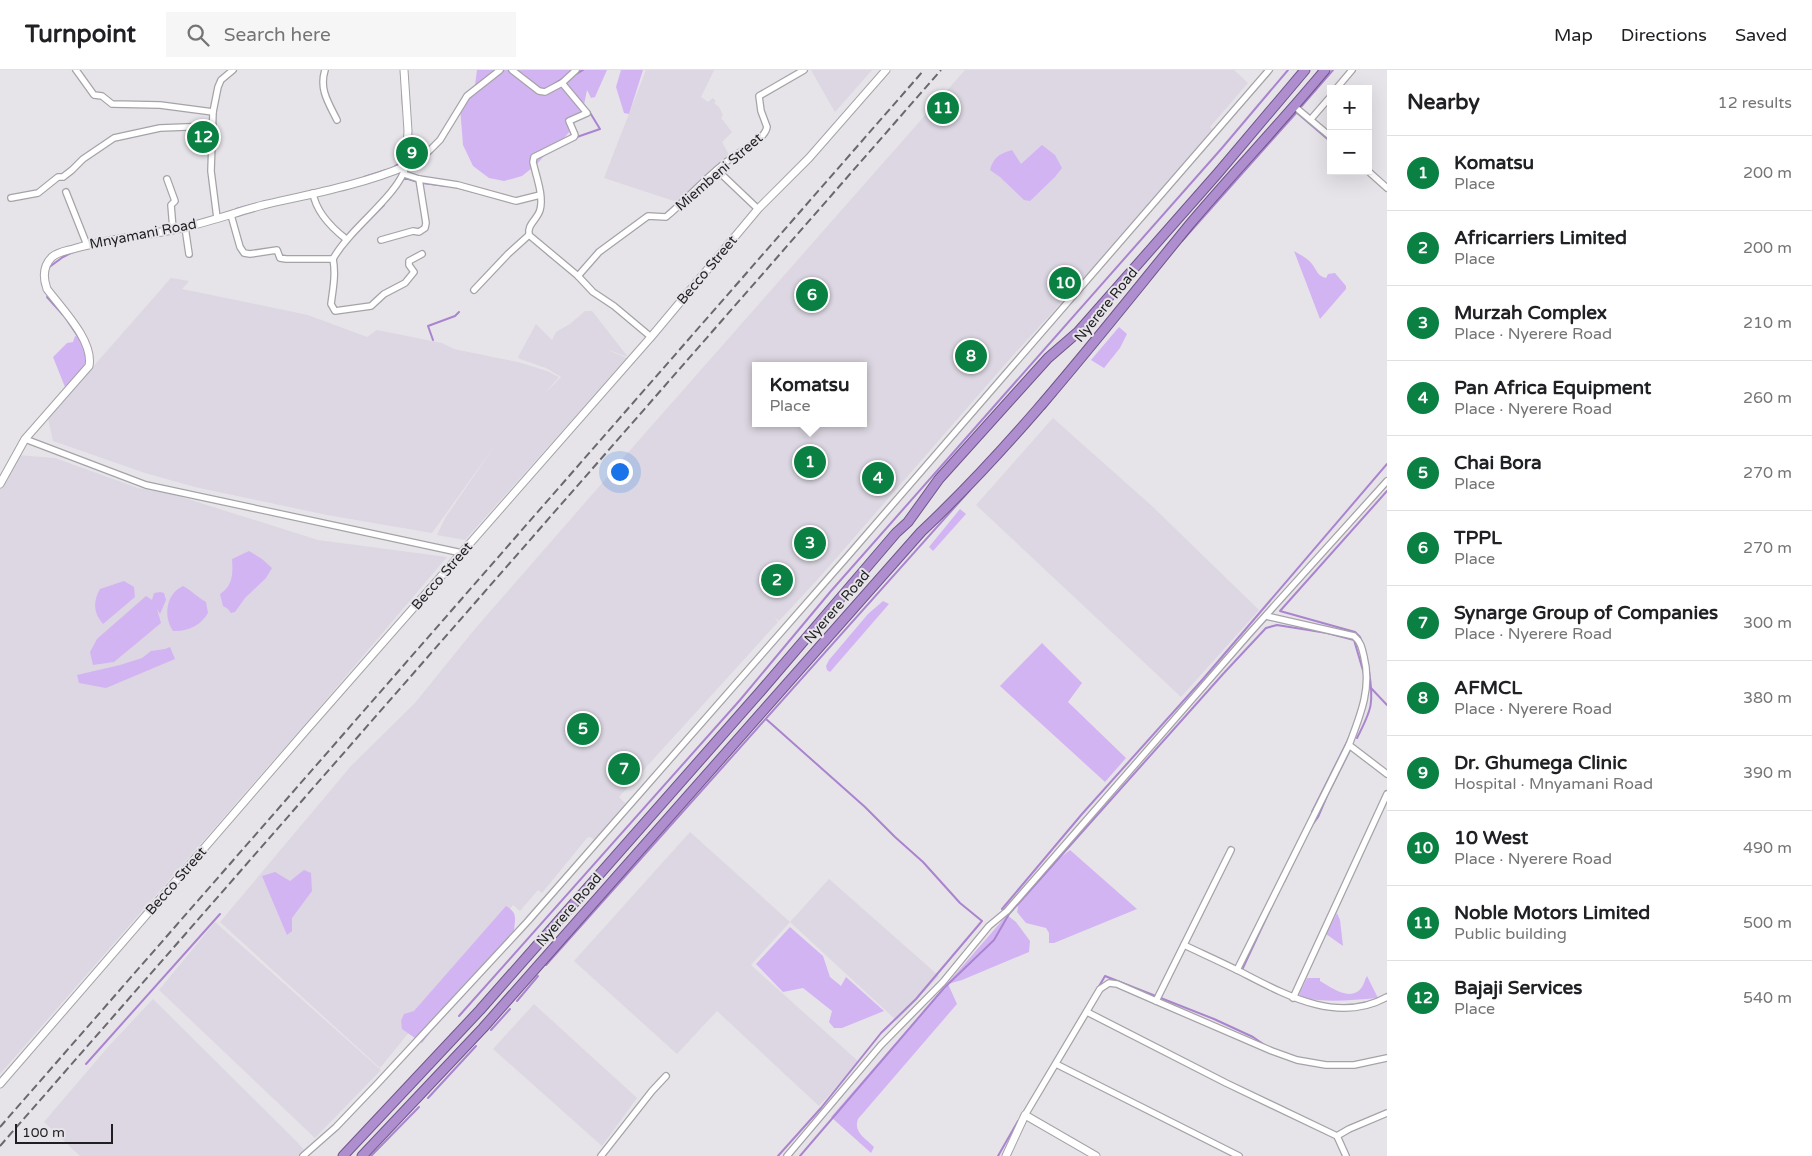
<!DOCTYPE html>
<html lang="en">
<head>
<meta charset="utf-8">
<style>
	:root { --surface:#fff; --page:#f6f6f6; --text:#202124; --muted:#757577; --line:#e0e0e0; --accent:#0b8043 }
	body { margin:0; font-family:"Varela Round",sans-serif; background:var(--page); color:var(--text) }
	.controls { position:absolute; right:15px; top:15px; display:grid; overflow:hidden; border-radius:0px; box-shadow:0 5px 20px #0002 }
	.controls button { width:45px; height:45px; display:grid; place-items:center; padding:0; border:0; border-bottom:1px solid var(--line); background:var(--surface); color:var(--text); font:25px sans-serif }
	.scale { position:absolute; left:15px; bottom:12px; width:98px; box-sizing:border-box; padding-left:5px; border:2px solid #201f21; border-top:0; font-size:14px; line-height:18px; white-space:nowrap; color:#201f21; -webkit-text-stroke:4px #e6e4e9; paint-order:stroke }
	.you { position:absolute; left:619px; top:401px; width:18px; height:18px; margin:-12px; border:4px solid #fff; border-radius:50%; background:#1a73e8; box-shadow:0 0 0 8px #1a73e833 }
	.badge { display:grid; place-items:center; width:32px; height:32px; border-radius:50%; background:var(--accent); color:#fff; font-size:16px; font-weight:700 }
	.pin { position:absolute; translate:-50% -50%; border:2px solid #fff; box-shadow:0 1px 5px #0006 }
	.popup { position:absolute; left:752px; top:292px; width:115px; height:65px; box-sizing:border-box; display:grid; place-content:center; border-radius:0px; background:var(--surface); filter:drop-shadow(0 1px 4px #0005); font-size:16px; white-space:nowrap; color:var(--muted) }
	.popup b { font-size:19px; color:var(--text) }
	.popup::after { content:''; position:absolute; left:50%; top:100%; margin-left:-10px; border:10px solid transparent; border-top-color:var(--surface) }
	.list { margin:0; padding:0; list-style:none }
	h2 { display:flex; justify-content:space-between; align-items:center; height:65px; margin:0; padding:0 20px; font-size:21px }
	h2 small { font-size:16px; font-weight:400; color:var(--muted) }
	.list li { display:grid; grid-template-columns:32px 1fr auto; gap:15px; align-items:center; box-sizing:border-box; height:75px; padding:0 20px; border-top:1px solid var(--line) }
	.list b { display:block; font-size:19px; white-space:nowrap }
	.list p { margin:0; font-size:16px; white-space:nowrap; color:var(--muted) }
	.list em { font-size:16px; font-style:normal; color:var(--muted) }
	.icon { flex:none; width:28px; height:28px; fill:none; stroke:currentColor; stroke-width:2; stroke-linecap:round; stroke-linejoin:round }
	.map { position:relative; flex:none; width:1387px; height:1086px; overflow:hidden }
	header { display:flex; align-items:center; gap:30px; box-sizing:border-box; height:70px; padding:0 25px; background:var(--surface); border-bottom:1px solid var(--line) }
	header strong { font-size:24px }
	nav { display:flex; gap:28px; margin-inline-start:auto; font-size:18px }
	.search { width:350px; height:45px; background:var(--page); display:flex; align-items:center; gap:12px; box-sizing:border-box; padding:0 18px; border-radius:0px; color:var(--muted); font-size:19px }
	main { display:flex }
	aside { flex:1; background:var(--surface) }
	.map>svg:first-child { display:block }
	.built { fill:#dcd7e2; fill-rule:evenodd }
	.green { fill:#d3b4f3 }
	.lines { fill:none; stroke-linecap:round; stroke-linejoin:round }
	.stream { stroke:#aa84cf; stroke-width:2 }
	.minor-casing { stroke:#a5a3a7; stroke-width:8 }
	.tertiary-casing { stroke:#a5a3a7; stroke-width:9 }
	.trunk-casing { stroke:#6f5589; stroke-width:11 }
	.minor { stroke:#fff; stroke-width:5.5 }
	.tertiary { stroke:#fff; stroke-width:7 }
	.trunk { stroke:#ae8ece; stroke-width:9 }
	.rail { stroke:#6a686b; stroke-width:2; stroke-dasharray:8 4; stroke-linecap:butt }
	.labels { text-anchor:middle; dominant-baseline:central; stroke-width:4; stroke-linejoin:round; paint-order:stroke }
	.street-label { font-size:14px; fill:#201f21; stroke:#e6e4e9 }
</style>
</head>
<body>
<header>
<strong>Turnpoint</strong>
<div class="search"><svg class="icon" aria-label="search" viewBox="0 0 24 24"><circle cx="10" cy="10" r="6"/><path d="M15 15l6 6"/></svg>Search here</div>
<nav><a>Map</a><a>Directions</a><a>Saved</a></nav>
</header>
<main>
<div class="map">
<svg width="1387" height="1086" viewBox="0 0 1387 1086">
	<rect width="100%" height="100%" fill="#e6e4e9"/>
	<g class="built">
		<path d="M646,0H714L701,27L708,32L713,28L716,31L714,33L719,37L723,45L721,48L732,62L722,72L730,87L680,133L604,108Z"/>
		<path d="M811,0H872L835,42Z"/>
		<path d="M965,0H1234L1248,13L1210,57L1215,62L1095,196L1015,283L818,509L779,551L774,547L778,552L619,727L627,735L597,771L590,767L587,768L542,823L538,820L520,841L513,835L380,998L220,852L351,696L415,633L474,560L610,404L615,408L610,403ZM756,296H864V353H756Z"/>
		<path d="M171,208L189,211L182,219L308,245L367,267L377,260L442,273L454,279L518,292L547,301L559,307L543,325L561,307L546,298L520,289L518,287L536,254L552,270L556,262L570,254L585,241H592L628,287L603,278L627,288L465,470L437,465L445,448L496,374L432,463L327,445L195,417L145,403L53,371L48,348Z"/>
		<path d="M1053,348L1153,437L1259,540L1181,627L976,435Z"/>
		<path d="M17,385L55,388L138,418L175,425L318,470L447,487L318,639L0,1004V417Z"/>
		<path d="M690,762L790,852L829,809L939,906L897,951L790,852L751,895L859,992L819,1036L717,941L677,984L574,891Z"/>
		<path d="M215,852L381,1000L315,1068L159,920Z"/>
		<path d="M153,929L297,1072L304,1080L298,1086H80L44,1052L108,977Z"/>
		<path d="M534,934L637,1028L602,1076L493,979Z"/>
	</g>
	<g class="green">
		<path d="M477,0H607L595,27L591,28L587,20L584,35L571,60L564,68L556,72L537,94L522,106L504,111L489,108L473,96L463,75L460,37L475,15Z"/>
		<path d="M621,0H643L629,44L624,43L616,17Z"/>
		<path d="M1042,75L1055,85L1062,98L1055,107L1030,131L1024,130L1000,107L990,100C994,87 999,84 1012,80L1021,94Z"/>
		<path d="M1294,181C1300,185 1308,188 1312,194C1317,200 1317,206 1326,208L1328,204L1335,203L1346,216V219L1320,249Z"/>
		<path d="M1119,257L1127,264L1120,278L1104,298L1091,290Z"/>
		<path d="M75,266L79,267L88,286C84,299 75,308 65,317L53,287L67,273L73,272Z"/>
		<path d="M960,439L966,444L933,481L929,477Z"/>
		<path d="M249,481L262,489L272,498L266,508L245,528L235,542L231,543L228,539L223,536L220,524C233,516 233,503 232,489Z"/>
		<path d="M124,511L134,517L135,527L103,554C93,543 93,531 100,519Z"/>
		<path d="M183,516C191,520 197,527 206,532L208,543C201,555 188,562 173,561C163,546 166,524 183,516Z"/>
		<path d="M160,522L164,523L166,530L160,544L157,539L161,553L114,592L93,595L90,582L97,569L146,526L152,530L154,523Z"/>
		<path d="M883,531L889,534L830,602L827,600L826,596L829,590L868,544Z"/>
		<path d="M1042,573L1082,613L1068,632L1126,688L1105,712L1000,616Z"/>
		<path d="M170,577L175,589L106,618L79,613L77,605L120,595L142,588L151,581L165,579Z"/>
		<path d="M1070,780L1137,839L1054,873H1049V863L1046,858L1026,853L1017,842L1019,831L1049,797Z"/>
		<path d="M304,800L311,803L312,821L292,848V861L287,865L262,806L275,802L290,811Z"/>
		<path d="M506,836C518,843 515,848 514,861L432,951L431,961L422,973L402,959L401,951L404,944L414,941Z"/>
		<path d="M1337,843L1340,850L1343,876L1326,864Z"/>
		<path d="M1007,845L1016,852L1030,871L1029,882L962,910L948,914L957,934L858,1049C853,1062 865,1068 874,1077L871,1083L831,1047Z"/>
		<path d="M790,857L823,886L830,907L841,916L846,907L884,941L842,958H834L829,952L832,941L803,918L783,922L756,894Z"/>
		<path d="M1367,906L1378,928C1352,930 1328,933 1302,928L1299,924L1307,908H1320V911C1331,917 1351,933 1362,917C1364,914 1365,909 1367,906Z"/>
	</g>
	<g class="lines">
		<g class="stream">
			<path d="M573,6L583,0"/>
			<path d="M554,14L562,9"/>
			<path d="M402,20L403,37"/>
			<path d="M1300,38L1333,0"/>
			<path d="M1296,42L1331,72"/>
			<path d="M577,67L600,59L589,41"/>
			<path d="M393,98L398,94L403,84"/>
			<path d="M364,107L386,100"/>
			<path d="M403,109H408L418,112"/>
			<path d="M422,113L447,116"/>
			<path d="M455,117L474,122"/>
			<path d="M236,139L255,134"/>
			<path d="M366,153L384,135"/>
			<path d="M1182,171L1297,42"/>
			<path d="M543,180L552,188"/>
			<path d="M48,198L63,187L73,182"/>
			<path d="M47,227L65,247L81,271"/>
			<path d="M433,270L428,256L455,246L459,242"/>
			<path d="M1044,339L1057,323"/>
			<path d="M1362,572L1360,567L1355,562L1280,541L1387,421"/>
			<path d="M1370,617L1387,635"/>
			<path d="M766,649L865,737L895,767L923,792L960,833L982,851L916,929L881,963L821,1038L778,1086"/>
			<path d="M1357,668C1372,639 1374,633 1369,601"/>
			<path d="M1312,742L1350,666"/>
			<path d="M1310,758L1318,747L1327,726L1350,680"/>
			<path d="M1278,812L1294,780"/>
			<path d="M1284,812L1295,789"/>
			<path d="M1002,839L1082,744L1203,609L1387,394"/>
			<path d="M546,895L970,420"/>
			<path d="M1242,900L1277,825"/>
			<path d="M1098,918L1105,906L1214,949L1253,967L1266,976"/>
			<path d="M517,931L538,906"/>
			<path d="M459,946L740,630L831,521L1222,78L1288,0"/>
			<path d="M491,960L510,939"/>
			<path d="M86,994L220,844"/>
			<path d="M428,1028L476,976"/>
			<path d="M371,1086L419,1037"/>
			<path d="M800,1086L944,918L994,870L1009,844L1223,604L1266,558L1277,555L1327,563L1354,570L1364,604"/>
			<path d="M998,1086L1018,1051"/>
		</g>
		<defs>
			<g id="minor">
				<path d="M76,0L94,25L102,26L112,34L160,35L213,42"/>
				<path d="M325,0C319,19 328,32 337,50"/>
				<path d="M512,0L539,21L545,22L562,13L576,0"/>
				<path d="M1336,19L1352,0"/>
				<path d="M1294,36L1331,67"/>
				<path d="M1311,49L1331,26"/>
				<path d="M717,100L758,139"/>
				<path d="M1368,101L1387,118"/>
				<path d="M404,104L419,109L458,115L516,131L540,125"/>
				<path d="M167,109L175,131L171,135L173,159"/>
				<path d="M66,122L87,175"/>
				<path d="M313,123C316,142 332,158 346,169"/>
				<path d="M11,128L38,123L58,107H63L72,100L83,89L114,68L160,58L213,56"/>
				<path d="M231,145L240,177L244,183L250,184L277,180L280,188L286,189H333"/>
				<path d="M217,148L211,101L213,42L218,17L221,10L233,0"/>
				<path d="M185,157L189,184"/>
				<path d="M529,165C527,154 537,150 540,140C544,126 536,106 533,92L534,87L574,67L575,65L569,51L587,43L562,13"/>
				<path d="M529,165L578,206L593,222L614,236L651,267"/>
				<path d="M381,170L413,161L419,162L425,158L426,153L419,109"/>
				<path d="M333,189C350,158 398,126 406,96L420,89L430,80L440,70L467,26L500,0"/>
				<path d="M333,189C336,204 333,219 331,234L335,241L371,236L384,224L405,213L414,202L409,195V191L422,184"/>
				<path d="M578,206L599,182L648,146L666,147C689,128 709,103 733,87C743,80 765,69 767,57L761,41L759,26L804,0"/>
				<path d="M474,220L508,184L529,165"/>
				<path d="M25,369L146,415L462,483"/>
				<path d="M1349,675L1387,704"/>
				<path d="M1184,875C1203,884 1221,892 1239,901C1284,924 1337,955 1387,927"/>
				<path d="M1237,900L1349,675C1360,646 1372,618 1364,587C1362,578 1361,572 1354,566L1266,546"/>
				<path d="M1293,928L1387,724"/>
				<path d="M1156,931L1231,780"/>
				<path d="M1087,942L1226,1013L1337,1066L1346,1086"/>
				<path d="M1056,994L1239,1086"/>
				<path d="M1025,1045L1100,919L1109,913L1117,914L1156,931L1272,981L1297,990L1326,995H1354L1387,988"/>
				<path d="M1337,1066L1349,1059L1387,1043"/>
				<path d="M303,1086L336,1057L378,1013L528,851L847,487L1269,0"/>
				<path d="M601,1086L652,1021L666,1006"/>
				<path d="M787,1086L881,975L943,912L989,856L1007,841L1249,564L1387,411"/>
			</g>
			<g id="tertiary">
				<path d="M0,414L25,369L89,296C94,271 62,239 47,219C43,208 43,196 52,187C58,182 66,181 73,179C110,168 148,166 186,157C212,151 237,142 263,135C311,124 361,115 406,96L408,61L404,0"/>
				<path d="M0,1014L308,658L651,267L758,139L809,88L886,0"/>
				<path d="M1006,1086L1025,1045L1096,1086"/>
			</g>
			<g id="trunk">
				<path d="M343,1086L480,940L760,622L896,463L908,452L939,409L1048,288L1078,262L1218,103L1305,0"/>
				<path d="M362,1086L483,958L921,462C1021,368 1104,259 1190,154C1234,102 1281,53 1325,0"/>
			</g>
		</defs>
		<use href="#minor" class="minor-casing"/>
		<use href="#tertiary" class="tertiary-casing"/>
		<use href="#trunk" class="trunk-casing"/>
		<use href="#minor" class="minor"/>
		<use href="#tertiary" class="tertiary"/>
		<use href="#trunk" class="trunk"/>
		<g class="rail">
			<path d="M0,1057L924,0"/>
			<path d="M0,1076L941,0"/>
		</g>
	</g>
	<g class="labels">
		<g class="street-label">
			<text transform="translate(719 102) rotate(-41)">Miembeni Street</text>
			<text transform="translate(143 164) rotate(-11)">Mnyamani Road</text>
			<text transform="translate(707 200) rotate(-50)">Becco Street</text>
			<text transform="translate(1106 235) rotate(-51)">Nyerere Road</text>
			<text transform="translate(442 506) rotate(-49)">Becco Street</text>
			<text transform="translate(837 537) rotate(-49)">Nyerere Road</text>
			<text transform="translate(176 811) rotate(-49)">Becco Street</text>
			<text transform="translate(569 840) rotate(-49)">Nyerere Road</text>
		</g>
	</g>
</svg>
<div class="controls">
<button>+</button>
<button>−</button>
</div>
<div class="scale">100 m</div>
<div class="you"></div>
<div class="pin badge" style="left:810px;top:392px">1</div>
<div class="popup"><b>Komatsu</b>Place</div>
<div class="pin badge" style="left:777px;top:510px">2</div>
<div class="pin badge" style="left:810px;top:473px">3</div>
<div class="pin badge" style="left:878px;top:408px">4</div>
<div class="pin badge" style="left:583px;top:659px">5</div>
<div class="pin badge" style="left:812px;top:225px">6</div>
<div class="pin badge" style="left:624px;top:699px">7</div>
<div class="pin badge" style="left:971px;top:286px">8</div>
<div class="pin badge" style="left:412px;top:83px">9</div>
<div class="pin badge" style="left:1065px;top:213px">10</div>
<div class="pin badge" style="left:943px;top:38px">11</div>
<div class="pin badge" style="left:203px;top:67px">12</div>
</div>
<aside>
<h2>Nearby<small>12 results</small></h2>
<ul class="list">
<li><span class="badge">1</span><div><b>Komatsu</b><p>Place</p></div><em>200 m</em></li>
<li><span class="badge">2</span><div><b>Africarriers Limited</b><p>Place</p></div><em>200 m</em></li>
<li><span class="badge">3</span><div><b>Murzah Complex</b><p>Place · Nyerere Road</p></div><em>210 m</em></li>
<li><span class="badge">4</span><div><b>Pan Africa Equipment</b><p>Place · Nyerere Road</p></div><em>260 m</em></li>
<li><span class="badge">5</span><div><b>Chai Bora</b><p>Place</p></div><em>270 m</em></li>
<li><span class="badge">6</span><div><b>TPPL</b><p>Place</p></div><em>270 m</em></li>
<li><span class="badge">7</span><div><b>Synarge Group of Companies</b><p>Place · Nyerere Road</p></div><em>300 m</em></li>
<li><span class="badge">8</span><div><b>AFMCL</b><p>Place · Nyerere Road</p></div><em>380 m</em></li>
<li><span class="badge">9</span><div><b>Dr. Ghumega Clinic</b><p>Hospital · Mnyamani Road</p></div><em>390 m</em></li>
<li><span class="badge">10</span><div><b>10 West</b><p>Place · Nyerere Road</p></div><em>490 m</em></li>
<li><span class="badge">11</span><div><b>Noble Motors Limited</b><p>Public building</p></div><em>500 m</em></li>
<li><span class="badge">12</span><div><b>Bajaji Services</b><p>Place</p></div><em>540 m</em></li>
</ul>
</aside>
</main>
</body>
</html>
